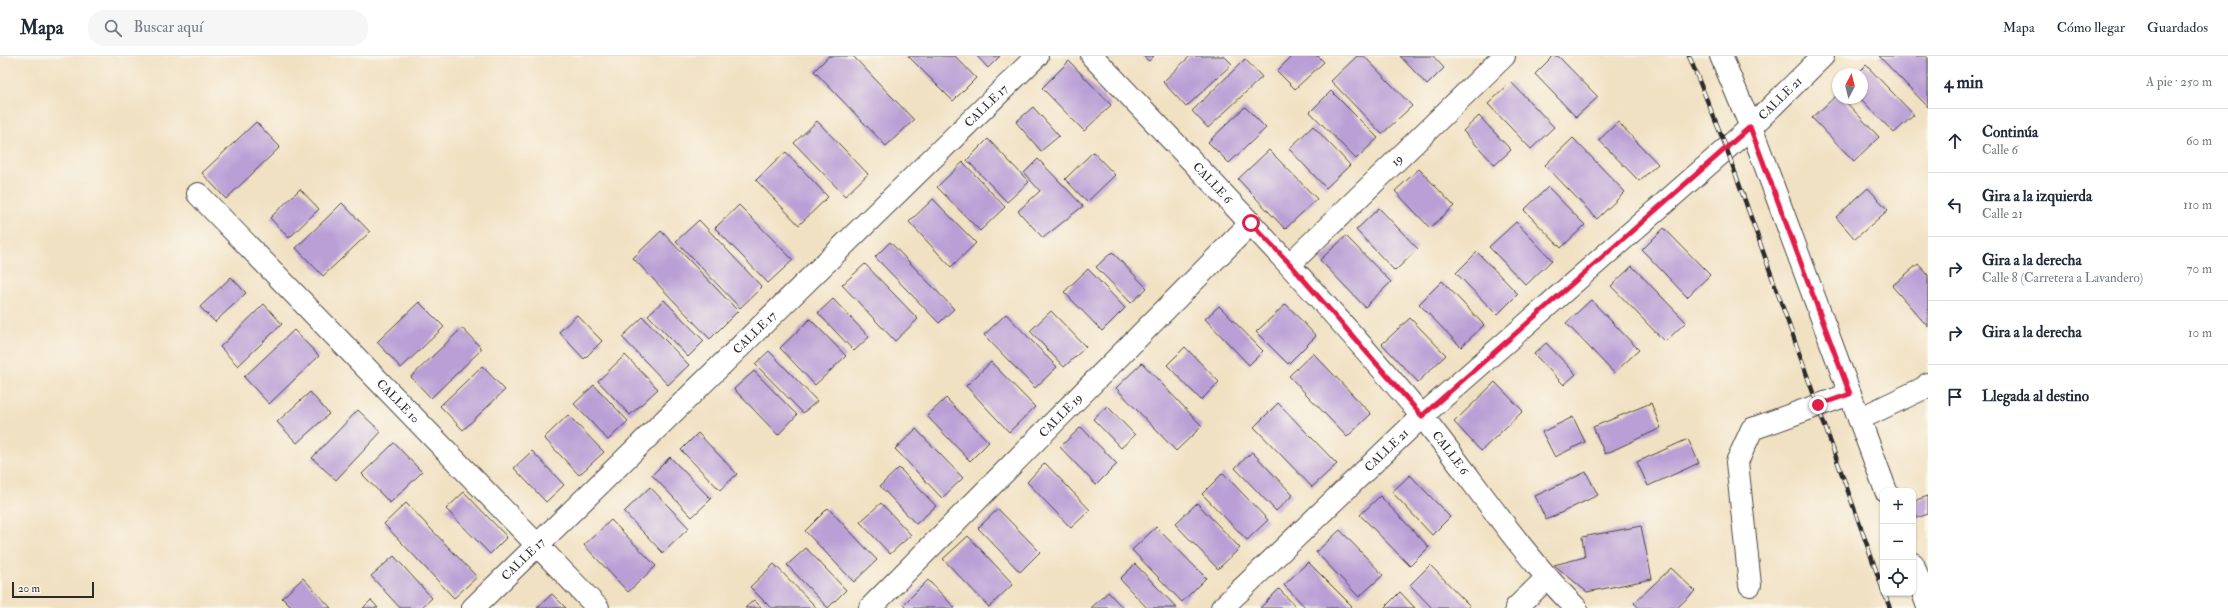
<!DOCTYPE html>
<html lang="es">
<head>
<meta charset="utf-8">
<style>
	:root { --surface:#fff; --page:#f6f6f7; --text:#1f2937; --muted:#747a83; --line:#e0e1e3 }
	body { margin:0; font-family:"IM FELL Double Pica",serif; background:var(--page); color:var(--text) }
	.controls { position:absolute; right:12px; bottom:12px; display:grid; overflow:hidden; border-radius:8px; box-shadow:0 1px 3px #0004 }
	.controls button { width:36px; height:36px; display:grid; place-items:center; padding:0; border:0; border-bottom:1px solid var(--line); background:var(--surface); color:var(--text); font:20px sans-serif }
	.compass { position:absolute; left:1832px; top:12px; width:36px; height:36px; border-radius:50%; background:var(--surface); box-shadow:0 1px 3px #0004; rotate:7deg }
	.scale { position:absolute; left:12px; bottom:10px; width:82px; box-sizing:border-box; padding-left:4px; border:2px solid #2b2b2b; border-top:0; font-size:11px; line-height:14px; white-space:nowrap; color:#2b2b2b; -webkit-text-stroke:3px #fbf7ec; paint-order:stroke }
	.stop { position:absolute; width:12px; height:12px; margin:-9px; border:3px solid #e11d48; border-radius:50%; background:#fff }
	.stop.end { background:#e11d48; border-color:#fff; box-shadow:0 1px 4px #0008 }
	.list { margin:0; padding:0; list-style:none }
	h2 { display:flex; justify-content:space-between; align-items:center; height:52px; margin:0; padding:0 16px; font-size:17px }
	h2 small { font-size:13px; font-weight:400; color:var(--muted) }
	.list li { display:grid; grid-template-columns:26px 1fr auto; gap:12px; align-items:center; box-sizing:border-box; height:64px; padding:0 16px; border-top:1px solid var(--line) }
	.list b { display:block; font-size:15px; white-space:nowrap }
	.list p { margin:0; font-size:13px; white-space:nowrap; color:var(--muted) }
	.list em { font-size:13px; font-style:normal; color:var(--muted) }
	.icon { flex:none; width:22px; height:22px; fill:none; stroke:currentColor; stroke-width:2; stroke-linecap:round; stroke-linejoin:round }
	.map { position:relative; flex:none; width:1928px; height:552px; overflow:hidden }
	header { display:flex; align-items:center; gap:24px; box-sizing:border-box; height:56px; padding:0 20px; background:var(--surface); border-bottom:1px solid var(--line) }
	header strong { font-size:19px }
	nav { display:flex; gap:22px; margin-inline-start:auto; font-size:14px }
	.search { width:280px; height:36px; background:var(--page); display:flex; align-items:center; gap:10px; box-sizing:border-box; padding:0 14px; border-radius:16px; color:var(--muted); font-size:15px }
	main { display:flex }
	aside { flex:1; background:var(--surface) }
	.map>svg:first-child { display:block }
	.building { fill:#b99fd6 }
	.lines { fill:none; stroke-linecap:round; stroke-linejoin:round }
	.minor-casing { stroke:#494642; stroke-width:24 }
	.minor { stroke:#fff; stroke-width:22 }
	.rail-casing { stroke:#2b2b2b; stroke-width:4.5 }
	.rail { stroke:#fbf7ec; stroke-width:3; stroke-dasharray:9; stroke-linecap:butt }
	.route { stroke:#e11d48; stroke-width:5 }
	.labels { text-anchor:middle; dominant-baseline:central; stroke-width:3; stroke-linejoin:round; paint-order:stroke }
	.street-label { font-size:12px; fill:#2b2b2b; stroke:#fbf7ec }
</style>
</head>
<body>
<header>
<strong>Mapa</strong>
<div class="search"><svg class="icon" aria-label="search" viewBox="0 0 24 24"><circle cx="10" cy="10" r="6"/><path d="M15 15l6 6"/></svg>Buscar aquí</div>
<nav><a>Mapa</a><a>Cómo llegar</a><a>Guardados</a></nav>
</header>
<main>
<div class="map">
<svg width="1928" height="552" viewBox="0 0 1928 552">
	<rect width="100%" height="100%" fill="#fbf7ec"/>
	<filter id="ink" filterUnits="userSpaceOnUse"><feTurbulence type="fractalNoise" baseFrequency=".025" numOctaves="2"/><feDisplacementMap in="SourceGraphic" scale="8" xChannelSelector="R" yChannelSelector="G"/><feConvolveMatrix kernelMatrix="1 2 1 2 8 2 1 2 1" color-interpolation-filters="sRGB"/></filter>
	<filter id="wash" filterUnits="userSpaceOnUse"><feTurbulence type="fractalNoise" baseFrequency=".012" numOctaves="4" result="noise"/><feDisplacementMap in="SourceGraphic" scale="16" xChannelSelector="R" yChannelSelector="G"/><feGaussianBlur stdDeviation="0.9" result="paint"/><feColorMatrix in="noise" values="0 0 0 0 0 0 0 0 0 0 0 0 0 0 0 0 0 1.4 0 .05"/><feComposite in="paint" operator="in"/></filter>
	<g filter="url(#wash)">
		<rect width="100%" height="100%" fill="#f1e1c3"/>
		<g id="blocks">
			<g class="building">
				<path d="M829,0H853L914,64L886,90L814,15Z"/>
				<path d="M908,0H955L976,22L953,45Z"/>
				<path d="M977,0H1000L988,12Z"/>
				<path d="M1143,0H1154L1149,5Z"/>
				<path d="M1190,0H1224L1232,8L1186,51L1163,26Z"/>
				<path d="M1292,0H1318L1324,6L1295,33L1277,15Z"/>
				<path d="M1357,0H1364L1412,50L1382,78L1331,25Z"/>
				<path d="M1400,0H1433L1444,12L1427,29Z"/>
				<path d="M1553,0H1558L1598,41L1576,61L1535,18Z"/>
				<path d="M1879,0H1926L1928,2V51Z"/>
				<path d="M1245,3L1262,21L1208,72L1192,55Z"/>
				<path d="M1069,5L1111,49L1084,75L1042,32Z"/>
				<path d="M1866,9L1914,59L1894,77L1860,42H1862V18H1857Z"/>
				<path d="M1511,26L1554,71L1531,93L1488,48Z"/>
				<path d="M1331,35L1378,82L1356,103L1310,56Z"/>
				<path d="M1838,38V42H1842L1879,81L1854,105L1812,62Z"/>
				<path d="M1033,51L1059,80L1041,95L1016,66Z"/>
				<path d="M1245,51L1266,72L1229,107L1208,86Z"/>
				<path d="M1479,60L1511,94L1495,109L1463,75Z"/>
				<path d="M817,65L868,118L845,140L794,87Z"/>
				<path d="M256,66L280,91L226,143L202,117Z"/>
				<path d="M1618,66L1658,108L1639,125L1599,84Z"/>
				<path d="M1313,70L1350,109L1326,132L1289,93Z"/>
				<path d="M1573,82L1625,136L1597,163L1545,109Z"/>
				<path d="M988,83L1029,126L1007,146L967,104Z"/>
				<path d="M1269,94L1317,143L1285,173L1238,123Z"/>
				<path d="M786,96L828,141L799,169L756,124Z"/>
				<path d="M1093,96L1115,119L1087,146L1065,123Z"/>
				<path d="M1038,103L1083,150L1043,182L1018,155L1040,135L1024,117Z"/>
				<path d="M963,106L1005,151L980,175L937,131Z"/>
				<path d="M1419,113L1454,150L1430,172L1395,135Z"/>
				<path d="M1548,131L1585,169L1561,192L1524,154Z"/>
				<path d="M1868,132L1888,154L1855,183L1836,161Z"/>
				<path d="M300,133L319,153L289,182L270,162Z"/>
				<path d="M933,143L976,187L951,211L909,166Z"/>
				<path d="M342,147L370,176L323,220L296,192Z"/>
				<path d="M739,149L793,204L768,227L715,172Z"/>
				<path d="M1379,152L1418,193L1395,215L1356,174Z"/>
				<path d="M699,164L762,231L740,252L676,185Z"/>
				<path d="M1516,166L1552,204L1526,229L1489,191Z"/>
				<path d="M1664,172L1710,219L1687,241L1642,194Z"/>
				<path d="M661,175L738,255L710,283L633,202Z"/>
				<path d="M1346,180L1391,226L1365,251L1320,204Z"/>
				<path d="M890,186L954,253L939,267L875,201Z"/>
				<path d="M1112,196L1147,232L1131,247L1096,211Z"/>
				<path d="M1477,196L1518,238L1497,259L1456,217Z"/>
				<path d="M865,208L918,263L895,285L842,229Z"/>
				<path d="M1918,208L1928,219V271L1892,230Z"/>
				<path d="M1632,210L1686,266L1665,286L1611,230Z"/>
				<path d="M1088,213L1125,252L1102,275L1064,236Z"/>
				<path d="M231,221L246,237L215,266L200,251Z"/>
				<path d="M1442,225L1484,269L1461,291L1419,248Z"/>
				<path d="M833,243L869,281L854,295L818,257Z"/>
				<path d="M664,244L704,285L688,301L648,259Z"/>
				<path d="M1591,244L1639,294L1614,317L1566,267Z"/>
				<path d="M419,246L444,271L401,312L377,286Z"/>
				<path d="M264,248L282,268L238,310L220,291Z"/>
				<path d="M1286,248L1316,280L1288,308L1256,276Z"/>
				<path d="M1219,250L1263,295L1249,309L1205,263Z"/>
				<path d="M1051,255L1086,291L1064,311L1030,275Z"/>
				<path d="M1006,258L1057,311L1035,332L984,279Z"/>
				<path d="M577,259L602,285L584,303L559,276Z"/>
				<path d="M643,261L689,309L668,329L622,281Z"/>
				<path d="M1410,262L1446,299L1418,326L1382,288Z"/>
				<path d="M810,263L846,300L815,329L780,292Z"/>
				<path d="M462,272L482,293L431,342L411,321Z"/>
				<path d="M294,274L319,300L269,348L244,321Z"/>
				<path d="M1546,287L1576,318L1564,329L1534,298Z"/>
				<path d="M1185,291L1219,326L1201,344L1167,309Z"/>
				<path d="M769,295L817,345L803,357L755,308Z"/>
				<path d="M1313,297L1371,358L1347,381L1289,320Z"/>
				<path d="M625,299L658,333L630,359L598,325Z"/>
				<path d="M991,306L1035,351L1009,376L966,330Z"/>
				<path d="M1142,307L1202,370L1176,395L1116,332Z"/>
				<path d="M482,310L505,334L463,374L440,350Z"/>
				<path d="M754,315L797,359L778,379L734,333Z"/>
				<path d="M1495,326L1523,355L1481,395L1454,366Z"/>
				<path d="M594,329L628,365L608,384L574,348Z"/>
				<path d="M310,336L329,358L297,387L277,366Z"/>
				<path d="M946,342L989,386L970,405L927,360Z"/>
				<path d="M1278,347L1337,408L1312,431L1254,371Z"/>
				<path d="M1651,347L1661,372L1605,398L1593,371Z"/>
				<path d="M1107,350L1135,379L1121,392L1093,363Z"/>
				<path d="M358,354L381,376L336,424L312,402Z"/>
				<path d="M568,359L604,396L579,419L544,382Z"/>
				<path d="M1573,361L1585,386L1555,401L1542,376Z"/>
				<path d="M1081,371L1117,408L1096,429L1060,391Z"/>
				<path d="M916,373L963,422L942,442L895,393Z"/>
				<path d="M698,377L737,418L720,434L681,394Z"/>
				<path d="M1688,383L1699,407L1648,430L1637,406Z"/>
				<path d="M394,387L422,416L390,447L362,418Z"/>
				<path d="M532,395L564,429L546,446L514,412Z"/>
				<path d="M1252,396L1293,439L1276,455L1235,412Z"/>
				<path d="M670,401L711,443L692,461L652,419Z"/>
				<path d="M1045,407L1090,454L1071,472L1027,426Z"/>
				<path d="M899,412L936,450L916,468L880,430Z"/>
				<path d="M1586,416L1598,439L1546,464L1535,440Z"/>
				<path d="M1223,417L1268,464L1247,484L1202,438Z"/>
				<path d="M1410,419L1450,461L1432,479L1392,436Z"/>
				<path d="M650,431L689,472L663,497L624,456Z"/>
				<path d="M464,436L507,481L490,498L446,453Z"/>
				<path d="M1380,440L1429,491L1410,510L1360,459Z"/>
				<path d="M1928,440V458L1917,462L1913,445Z"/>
				<path d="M406,447L477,521L454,542L384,468Z"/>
				<path d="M881,447L911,479L890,498L860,466Z"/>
				<path d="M1197,447L1240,492L1218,513L1175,468Z"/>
				<path d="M828,452L877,504L854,526L805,475Z"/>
				<path d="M998,453L1040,496L1020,516L978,472Z"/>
				<path d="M611,464L656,510L628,536L584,489Z"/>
				<path d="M1641,470L1652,523L1587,536L1554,509L1585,501L1582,481Z"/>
				<path d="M1156,471L1206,522L1182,546L1132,494Z"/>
				<path d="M1340,474L1383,519L1359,541L1316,496Z"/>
				<path d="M968,480L1013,528L989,551L943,503Z"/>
				<path d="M806,492L846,534L828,552L787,509Z"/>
				<path d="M394,500L432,542L421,552H400L371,520Z"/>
				<path d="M1308,506L1352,550L1350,552H1306L1284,529Z"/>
				<path d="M774,508L817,552H771L750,531Z"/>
				<path d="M1135,508L1177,552H1147L1120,523Z"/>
				<path d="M1430,509L1470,550L1468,552H1432L1410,529Z"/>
				<path d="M1671,512L1695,535L1677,552H1639L1634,547Z"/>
				<path d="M303,522L331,552H292L282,542Z"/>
				<path d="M928,524L955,552H906L903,549Z"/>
				<path d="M1279,533L1297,552H1260Z"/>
				<path d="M1108,536L1123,552H1091Z"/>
				<path d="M1400,536L1415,552H1384Z"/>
				<path d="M552,538L566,552H537Z"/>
				<path d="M371,544L378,552H363Z"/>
				<path d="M754,544L762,552H745Z"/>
			</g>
		</g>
	</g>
	<g filter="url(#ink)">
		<use href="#blocks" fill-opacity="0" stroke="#494642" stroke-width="1"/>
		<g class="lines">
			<defs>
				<g id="minor">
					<path id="s1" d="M1092,0C1204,118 1317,234 1421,359C1473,423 1517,493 1576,552"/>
					<path d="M1721,0L1751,71L1886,435"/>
					<path id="s2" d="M198,138L598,552"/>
					<path id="s3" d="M1290,208L1504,0"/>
					<path d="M1859,363L1924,332L1928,328"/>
					<path d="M1913,508L1928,551"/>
					<path d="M1750,529L1737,406L1752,373L1850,338"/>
					<path id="s4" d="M473,552L1037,0"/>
					<path id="s5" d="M870,552L1251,167"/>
					<path id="s6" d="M1222,552L1422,360L1751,71L1823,0"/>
					<path d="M1516,552L1546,523"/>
				</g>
			</defs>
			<use href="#minor" class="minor-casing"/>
			<use href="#minor" class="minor"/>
			<defs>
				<g id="rail">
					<path d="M1689,0L1726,91L1883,534"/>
					<path d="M1884,537L1890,552"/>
				</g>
			</defs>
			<use href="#rail" class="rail-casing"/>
			<use href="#rail" class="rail"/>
		</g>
	</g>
	<g class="lines" filter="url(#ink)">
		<path class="route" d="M1251,167L1290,208L1422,360L1750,71L1850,338L1818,349"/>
	</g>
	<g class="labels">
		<g class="street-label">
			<text stroke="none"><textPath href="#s6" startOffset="756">CALLE 21</textPath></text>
			<text stroke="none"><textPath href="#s4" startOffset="718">CALLE 17</textPath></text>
			<text stroke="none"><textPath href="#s3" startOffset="149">19</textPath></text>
			<text stroke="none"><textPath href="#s1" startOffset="175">CALLE 6</textPath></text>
			<text stroke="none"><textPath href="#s4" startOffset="394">CALLE 17</textPath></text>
			<text stroke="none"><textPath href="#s2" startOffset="288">CALLE 10</textPath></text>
			<text stroke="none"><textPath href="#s5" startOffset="271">CALLE 19</textPath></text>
			<text stroke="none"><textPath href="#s6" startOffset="228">CALLE 21</textPath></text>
			<text stroke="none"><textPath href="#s1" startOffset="535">CALLE 6</textPath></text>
			<text stroke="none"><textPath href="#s4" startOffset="70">CALLE 17</textPath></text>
		</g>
	</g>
</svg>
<div class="controls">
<button>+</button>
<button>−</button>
<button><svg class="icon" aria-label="locate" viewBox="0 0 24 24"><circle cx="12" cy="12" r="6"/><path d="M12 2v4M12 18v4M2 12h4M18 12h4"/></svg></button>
</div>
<svg class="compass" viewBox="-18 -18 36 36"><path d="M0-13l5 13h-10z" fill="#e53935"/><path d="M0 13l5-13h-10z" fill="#747a83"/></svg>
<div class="scale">20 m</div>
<div class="stop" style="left:1251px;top:167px"></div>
<div class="stop end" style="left:1818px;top:349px"></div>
</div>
<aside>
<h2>4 min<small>A pie · 250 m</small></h2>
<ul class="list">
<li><svg class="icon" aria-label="ahead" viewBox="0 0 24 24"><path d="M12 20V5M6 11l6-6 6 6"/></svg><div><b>Continúa</b><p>Calle 6</p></div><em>60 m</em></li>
<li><svg class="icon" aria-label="left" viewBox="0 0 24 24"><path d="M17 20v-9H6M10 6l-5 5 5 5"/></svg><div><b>Gira a la izquierda</b><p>Calle 21</p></div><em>110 m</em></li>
<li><svg class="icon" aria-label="right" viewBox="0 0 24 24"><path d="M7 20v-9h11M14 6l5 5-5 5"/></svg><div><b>Gira a la derecha</b><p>Calle 8 (Carretera a Lavandero)</p></div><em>70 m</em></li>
<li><svg class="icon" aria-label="right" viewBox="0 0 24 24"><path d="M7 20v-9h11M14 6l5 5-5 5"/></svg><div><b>Gira a la derecha</b></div><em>10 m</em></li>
<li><svg class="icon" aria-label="arrive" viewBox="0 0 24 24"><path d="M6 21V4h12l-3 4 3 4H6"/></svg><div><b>Llegada al destino</b></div></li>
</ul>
</aside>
</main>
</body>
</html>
